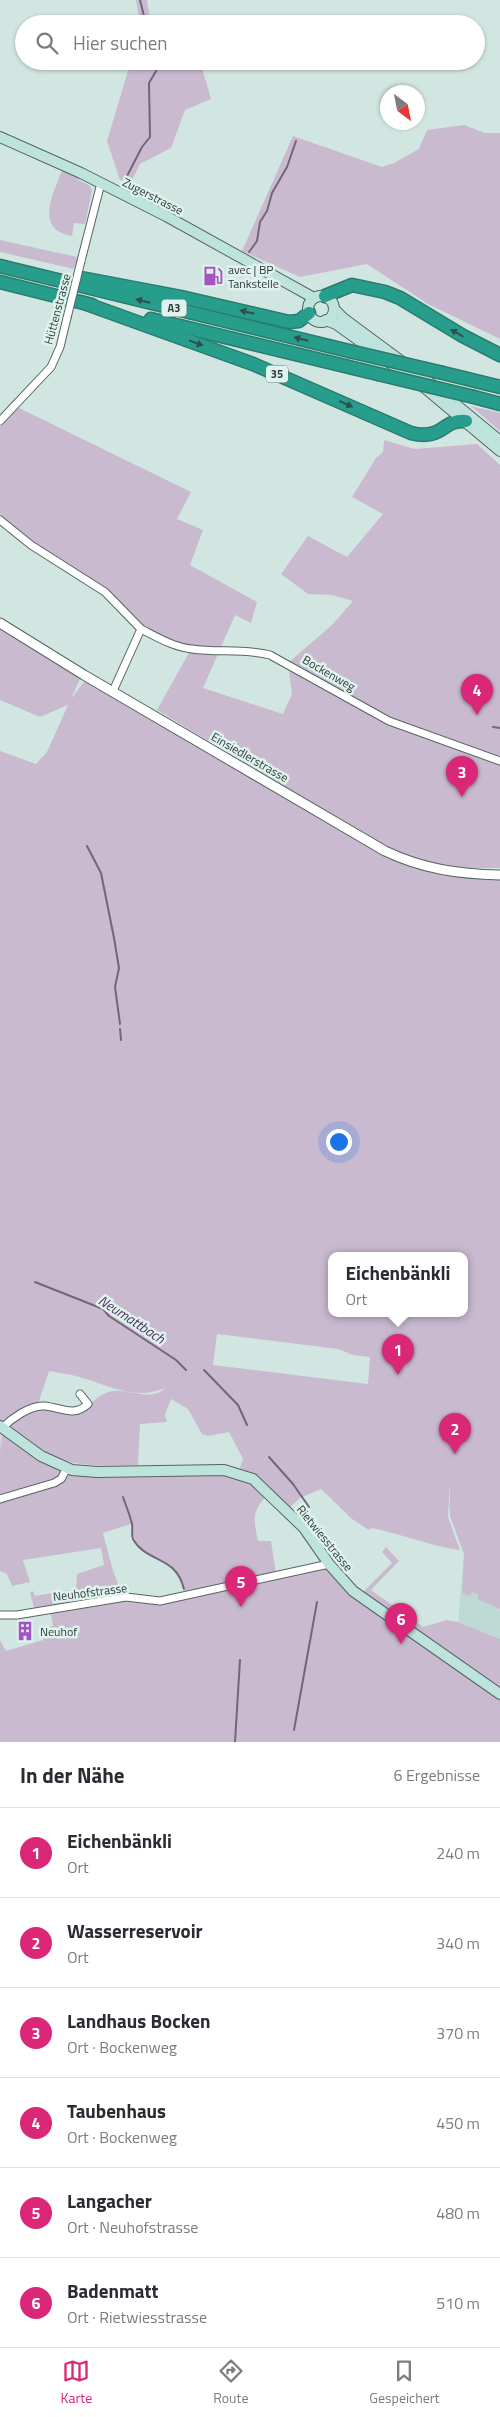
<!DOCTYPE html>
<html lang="de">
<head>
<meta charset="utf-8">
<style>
	:root { --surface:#fff; --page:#f7f7f7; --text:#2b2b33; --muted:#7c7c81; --line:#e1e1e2; --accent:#db2777 }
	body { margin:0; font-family:"Titillium Web",sans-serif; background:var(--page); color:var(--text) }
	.compass { position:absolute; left:380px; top:85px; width:45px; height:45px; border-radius:50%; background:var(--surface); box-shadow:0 1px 4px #0004; rotate:148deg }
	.you { position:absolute; left:338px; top:1141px; width:18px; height:18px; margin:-12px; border:4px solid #fff; border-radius:50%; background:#1a73e8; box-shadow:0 0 0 8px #1a73e833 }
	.badge { display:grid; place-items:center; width:32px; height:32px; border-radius:50%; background:var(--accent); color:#fff; font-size:16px; font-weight:700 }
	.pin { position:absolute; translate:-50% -41px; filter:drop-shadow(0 1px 2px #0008) }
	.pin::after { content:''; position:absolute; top:26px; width:18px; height:15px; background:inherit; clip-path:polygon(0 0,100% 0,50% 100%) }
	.popup { position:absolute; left:328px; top:1252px; width:140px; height:65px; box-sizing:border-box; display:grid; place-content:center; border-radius:10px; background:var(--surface); filter:drop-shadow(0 1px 4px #0005); font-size:16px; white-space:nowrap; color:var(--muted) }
	.popup b { font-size:19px; color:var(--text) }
	.popup::after { content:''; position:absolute; left:50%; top:100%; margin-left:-10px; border:10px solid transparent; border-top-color:var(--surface) }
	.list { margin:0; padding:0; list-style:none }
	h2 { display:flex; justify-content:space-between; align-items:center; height:65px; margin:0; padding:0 20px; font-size:21px }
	h2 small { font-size:16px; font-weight:400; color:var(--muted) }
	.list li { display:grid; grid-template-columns:32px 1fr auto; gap:15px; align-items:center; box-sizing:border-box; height:90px; padding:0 20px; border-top:1px solid var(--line) }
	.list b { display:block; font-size:19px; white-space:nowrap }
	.list p { margin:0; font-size:16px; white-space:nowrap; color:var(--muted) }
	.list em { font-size:16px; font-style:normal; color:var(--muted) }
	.icon { flex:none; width:28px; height:28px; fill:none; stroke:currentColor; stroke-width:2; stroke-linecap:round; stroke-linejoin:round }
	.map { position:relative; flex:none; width:500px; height:1742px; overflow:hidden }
	.search { position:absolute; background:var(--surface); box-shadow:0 1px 4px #0004; left:15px; right:15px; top:15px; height:55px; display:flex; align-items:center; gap:12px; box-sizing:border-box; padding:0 18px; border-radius:28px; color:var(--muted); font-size:19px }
	.sheet { height:605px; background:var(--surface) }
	nav { display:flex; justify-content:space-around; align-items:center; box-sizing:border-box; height:70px; border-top:1px solid var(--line); background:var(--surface); font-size:14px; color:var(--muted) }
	nav a { display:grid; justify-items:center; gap:2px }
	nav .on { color:var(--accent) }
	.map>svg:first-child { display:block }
	.built { fill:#bedad4 }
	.green { fill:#cabad0; fill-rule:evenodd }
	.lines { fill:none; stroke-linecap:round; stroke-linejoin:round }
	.stream { stroke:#73667c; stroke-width:2 }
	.minor-casing { stroke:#546561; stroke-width:9 }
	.tertiary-casing { stroke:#546561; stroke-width:11 }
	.secondary-casing { stroke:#546561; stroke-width:12 }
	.motorway-casing { stroke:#2b7b6f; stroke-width:15 }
	.minor { stroke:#fff; stroke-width:7 }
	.tertiary { stroke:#fff; stroke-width:9 }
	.secondary { stroke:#bee2dc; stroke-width:10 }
	.motorway { stroke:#279e8c; stroke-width:12 }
	.minor-bridge-casing { stroke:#546561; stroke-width:9; stroke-linecap:butt }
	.motorway-bridge-casing { stroke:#2b7b6f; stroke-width:15; stroke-linecap:butt }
	.minor-bridge { stroke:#fff; stroke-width:7 }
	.motorway-bridge { stroke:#279e8c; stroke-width:12 }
	.oneway { fill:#314e4a }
	.labels { text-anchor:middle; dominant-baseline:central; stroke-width:5; stroke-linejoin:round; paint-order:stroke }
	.shield { fill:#dff3ee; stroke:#67726f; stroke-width:1 }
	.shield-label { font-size:11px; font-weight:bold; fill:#333a39 }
	.street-label { font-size:12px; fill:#333a39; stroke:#dff3ee }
	.poi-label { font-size:12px; fill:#333a39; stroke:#dff3ee; text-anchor:start }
	.water-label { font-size:14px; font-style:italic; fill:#543460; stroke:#dff3ee }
</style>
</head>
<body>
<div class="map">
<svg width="500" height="1742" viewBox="0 0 500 1742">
	<rect width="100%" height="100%" fill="#d2e6e1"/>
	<path class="built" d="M500,1429V1639L458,1622L464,1554L450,1516L449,1504Z"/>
	<g class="green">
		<path d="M136,0H147L151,24H140Z"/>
		<path d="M131,61H200L211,99L185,110L171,148L140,164L131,182L120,180L107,141Z"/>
		<path d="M464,125L485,133H500V339L428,304L367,264L300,277L242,251L293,136L382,167L394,163L419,149L427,130Z"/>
		<path d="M62,170L79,178V180L90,186L92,191L85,224L74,223L72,236C34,229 53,195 62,170Z"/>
		<path d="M0,240L77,257L74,269L0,252Z"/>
		<path d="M471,406L500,413V431Z"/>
		<path d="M17,407L191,492L177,519L203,530L190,565L257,602L251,623L235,615L203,688L283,714L292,694L288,663L332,625L353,601L332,595L308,594L281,574L308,536L347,557L383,514L352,497L376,458L383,452L384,440L415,449L477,444L500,465V868H435L380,844L157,710L191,649L190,646L165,639L142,626L108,592L15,531L0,516V427Z"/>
		<path d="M0,625L78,675L80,679L71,699L86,679L412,863C444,877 466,876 500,876V1609L477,1599L479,1595L472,1592L470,1596L462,1593L464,1554L450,1516V1484L448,1517L460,1550C429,1546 402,1534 372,1528L369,1530L352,1519L321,1489L300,1498L287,1510L269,1493C252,1511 253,1517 258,1541H271L276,1574L329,1564L349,1594L382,1616L359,1596L392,1563L382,1552L386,1547L399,1561L371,1590L423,1627L447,1620L458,1622L500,1639V1742H0V1640L6,1651L43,1640L41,1629L53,1626L50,1609L35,1611L30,1593L33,1591L35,1596L76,1589L77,1574L104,1565L101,1548L23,1560L30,1582L12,1586L7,1574L0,1571V1430L1,1453L2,1431L61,1469V1477L67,1468L238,1473L243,1459L229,1432L208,1436L202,1434L188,1409L171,1399L165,1415L167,1422L140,1424L138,1465C71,1467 63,1466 8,1427L12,1421L39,1408L80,1413C89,1405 101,1392 113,1391C129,1389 153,1402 165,1388C135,1401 108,1385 79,1377C69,1374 59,1373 49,1371L38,1404L0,1423V751L36,764L47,752L68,705L40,717L0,700ZM332,1256H464V1314H332ZM217,1334L338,1349L353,1355L370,1357L368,1384L213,1365ZM131,1524C133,1540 139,1549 154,1557C159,1560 165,1560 169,1564C179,1572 182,1582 186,1594L160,1601L123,1597L113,1571L103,1533Z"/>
	</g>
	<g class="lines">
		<g class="stream">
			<path d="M140,0L146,24"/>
			<path d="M127,176L142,147L150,137L149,83L162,61"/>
			<path d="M249,252L257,241L260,222L267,211L272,193L287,167L296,141"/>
			<path d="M493,727L500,728"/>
			<path d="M87,846L101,873L114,938L119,968L115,987L120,1024"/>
			<path d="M120,1029L121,1040"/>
			<path d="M35,1282L103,1309L109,1316L176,1360L186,1370"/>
			<path d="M204,1370L238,1405L247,1425"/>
			<path d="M269,1457L293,1484L309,1507"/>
			<path d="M123,1497C126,1506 130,1515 132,1524C133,1529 131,1534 133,1539C147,1564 175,1554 184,1589"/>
			<path d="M294,1730L317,1602"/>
			<path d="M235,1742L240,1660"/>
		</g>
		<defs>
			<g id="minor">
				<path d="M81,261L101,183"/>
				<path d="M0,421L51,367L60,347L67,318"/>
				<path d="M0,520L31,545L105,592L141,629L113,691"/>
				<path d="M141,629C157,637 173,647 192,649C218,653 244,648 270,655L389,721L500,761"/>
				<path d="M2,1428C11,1419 30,1405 44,1406C61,1407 73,1418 88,1404L80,1394"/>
				<path d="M0,1499L54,1483L61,1479L67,1468"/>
				<path d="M0,1615H17L126,1597L160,1601L329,1564"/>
			</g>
			<path id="tertiary" d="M0,623L84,675L385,851C423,869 458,874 500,875"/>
			<g id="secondary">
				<path d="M0,137L81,173L166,216L314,298"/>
				<circle cx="321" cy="309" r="13"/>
				<path d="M334,309L343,318L424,378L500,441"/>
				<path d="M326,320L336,324L426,389L500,451"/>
				<path d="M0,1426L41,1456L72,1470L97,1472L224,1470L253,1479L304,1528L329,1564L353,1591L500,1694"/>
			</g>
			<g id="motorway">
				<path d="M0,266L349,351"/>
				<path d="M81,278L181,297L289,322L299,321L309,313"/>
				<path d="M0,282L92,305"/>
				<path d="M325,296L352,285L385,292L400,298L463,336L500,355"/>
				<path d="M84,303L253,364L411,433C443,441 442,419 466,421"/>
				<path d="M151,319L378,374"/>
				<path d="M443,373L500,387"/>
				<path d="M474,397L500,404"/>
			</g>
		</defs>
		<use href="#minor" class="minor-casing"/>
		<use href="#tertiary" class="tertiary-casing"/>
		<use href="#secondary" class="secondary-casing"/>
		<use href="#motorway" class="motorway-casing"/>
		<use href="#minor" class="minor"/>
		<use href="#tertiary" class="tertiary"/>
		<use href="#secondary" class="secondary"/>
		<use href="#motorway" class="motorway"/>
		<defs>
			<path id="minor-bridge" d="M67,318L81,261"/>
			<g id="motorway-bridge">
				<path d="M349,351L443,373"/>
				<path d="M378,374L474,397"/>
			</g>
		</defs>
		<use href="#minor-bridge" class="minor-bridge-casing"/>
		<use href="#motorway-bridge" class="motorway-bridge-casing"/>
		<use href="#minor-bridge" class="minor-bridge"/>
		<use href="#motorway-bridge" class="motorway-bridge"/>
	</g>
	<defs><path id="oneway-solid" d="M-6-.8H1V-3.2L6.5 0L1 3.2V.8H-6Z" transform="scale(1.25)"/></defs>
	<g class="oneway">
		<use href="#oneway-solid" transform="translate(143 301) rotate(-166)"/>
		<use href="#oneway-solid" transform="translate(247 312) rotate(-166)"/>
		<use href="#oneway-solid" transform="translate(457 333) rotate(-150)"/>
		<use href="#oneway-solid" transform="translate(301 339) rotate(-166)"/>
		<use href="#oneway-solid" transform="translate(196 343) rotate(20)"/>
		<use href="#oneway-solid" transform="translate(346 404) rotate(24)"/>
	</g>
	<defs>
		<symbol id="fuel-bare" viewBox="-9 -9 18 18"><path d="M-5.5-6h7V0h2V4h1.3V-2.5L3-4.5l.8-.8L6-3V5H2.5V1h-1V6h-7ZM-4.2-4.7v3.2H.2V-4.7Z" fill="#a553c2" stroke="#dff3ee" stroke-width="2.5" paint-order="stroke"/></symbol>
		<symbol id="building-bare" viewBox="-9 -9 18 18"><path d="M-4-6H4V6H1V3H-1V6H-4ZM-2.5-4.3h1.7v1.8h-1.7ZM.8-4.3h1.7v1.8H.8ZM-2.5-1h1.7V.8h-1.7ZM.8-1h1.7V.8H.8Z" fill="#a553c2" stroke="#dff3ee" stroke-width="2.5" paint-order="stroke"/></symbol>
	</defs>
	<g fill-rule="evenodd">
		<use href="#fuel-bare" x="199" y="262" width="28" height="28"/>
		<use href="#building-bare" x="11" y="1617" width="28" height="28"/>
	</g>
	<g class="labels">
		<g class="shield">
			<rect x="161.5" y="299.5" width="25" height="17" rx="4"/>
			<rect x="266" y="365.5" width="22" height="17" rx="4"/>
		</g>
		<g class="shield-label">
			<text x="174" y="308">A3</text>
			<text x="277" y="374">35</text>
		</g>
		<g class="street-label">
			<text transform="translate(153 196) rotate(27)">Zugerstrasse</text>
			<text transform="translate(57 309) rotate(-75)">Hüttenstrasse</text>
			<text transform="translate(329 673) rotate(30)">Bockenweg</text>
			<text transform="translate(250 757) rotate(30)">Einsiedlerstrasse</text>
			<text transform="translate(325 1538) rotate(51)">Rietwiesstrasse</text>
			<text transform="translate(90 1592) rotate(-7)">Neuhofstrasse</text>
		</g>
		<g class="poi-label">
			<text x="228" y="269">avec | BP<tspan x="228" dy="14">Tankstelle</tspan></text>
			<text x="40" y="1631">Neuhof</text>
		</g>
		<g class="water-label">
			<text transform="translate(132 1319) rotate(33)">Neumattbach</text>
		</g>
	</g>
</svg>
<svg class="compass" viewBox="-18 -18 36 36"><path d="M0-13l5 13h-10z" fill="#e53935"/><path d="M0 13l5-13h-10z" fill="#7c7c81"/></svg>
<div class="you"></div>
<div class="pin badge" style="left:398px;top:1375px">1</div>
<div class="popup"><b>Eichenbänkli</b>Ort</div>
<div class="pin badge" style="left:455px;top:1454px">2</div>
<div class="pin badge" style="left:462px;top:797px">3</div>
<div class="pin badge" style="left:477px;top:715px">4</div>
<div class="pin badge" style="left:241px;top:1607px">5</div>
<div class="pin badge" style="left:401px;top:1644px">6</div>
<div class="search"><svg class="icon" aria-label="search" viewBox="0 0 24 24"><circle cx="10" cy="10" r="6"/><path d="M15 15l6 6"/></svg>Hier suchen</div>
</div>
<section class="sheet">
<h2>In der Nähe<small>6 Ergebnisse</small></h2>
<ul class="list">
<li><span class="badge">1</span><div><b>Eichenbänkli</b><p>Ort</p></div><em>240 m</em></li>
<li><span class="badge">2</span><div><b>Wasserreservoir</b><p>Ort</p></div><em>340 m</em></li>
<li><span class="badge">3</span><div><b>Landhaus Bocken</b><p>Ort · Bockenweg</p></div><em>370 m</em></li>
<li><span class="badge">4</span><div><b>Taubenhaus</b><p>Ort · Bockenweg</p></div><em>450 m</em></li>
<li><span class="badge">5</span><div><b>Langacher</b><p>Ort · Neuhofstrasse</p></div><em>480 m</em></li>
<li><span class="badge">6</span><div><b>Badenmatt</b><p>Ort · Rietwiesstrasse</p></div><em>510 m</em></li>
</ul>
</section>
<nav>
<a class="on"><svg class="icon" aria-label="map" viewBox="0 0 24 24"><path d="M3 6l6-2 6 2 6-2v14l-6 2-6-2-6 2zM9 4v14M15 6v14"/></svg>Karte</a>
<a><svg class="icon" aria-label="directions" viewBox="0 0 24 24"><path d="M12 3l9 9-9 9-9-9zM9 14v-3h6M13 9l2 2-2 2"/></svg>Route</a>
<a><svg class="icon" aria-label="saved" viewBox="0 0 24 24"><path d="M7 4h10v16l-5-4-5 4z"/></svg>Gespeichert</a>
</nav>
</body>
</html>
